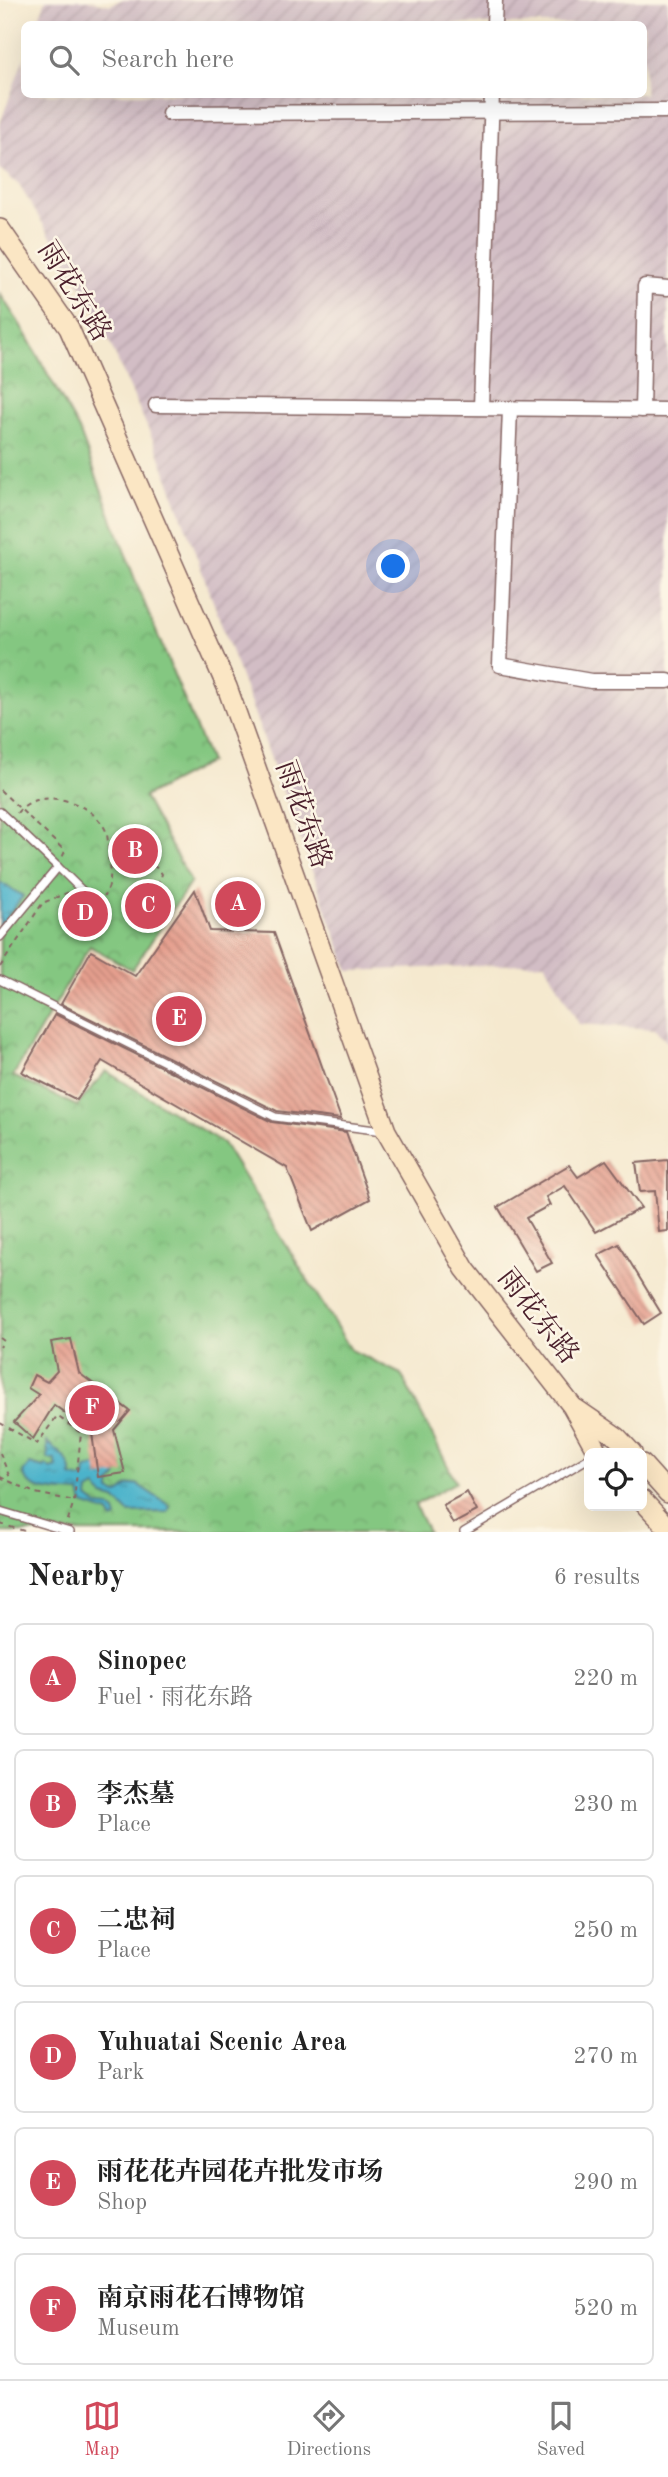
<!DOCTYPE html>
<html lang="en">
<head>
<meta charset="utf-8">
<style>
	:root { --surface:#fff; --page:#f2f2f2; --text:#222; --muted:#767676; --line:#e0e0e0; --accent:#d1495b }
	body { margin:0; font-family:"Old Standard TT","Noto Serif SC",serif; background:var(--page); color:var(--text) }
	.controls { position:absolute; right:21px; bottom:21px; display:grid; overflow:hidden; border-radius:10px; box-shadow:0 7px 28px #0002 }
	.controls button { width:63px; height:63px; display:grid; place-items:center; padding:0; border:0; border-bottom:2px solid var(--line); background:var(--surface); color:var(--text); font:35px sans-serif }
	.you { position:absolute; left:394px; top:567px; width:24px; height:24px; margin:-18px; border:5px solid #fff; border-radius:50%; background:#1a73e8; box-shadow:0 0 0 10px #1a73e833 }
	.badge { display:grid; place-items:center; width:46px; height:46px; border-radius:50%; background:var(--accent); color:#fff; font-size:23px; font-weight:700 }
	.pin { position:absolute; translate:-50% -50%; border:4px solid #fff; box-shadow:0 2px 7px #0006 }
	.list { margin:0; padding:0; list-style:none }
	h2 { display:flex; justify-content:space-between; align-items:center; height:91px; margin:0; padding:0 28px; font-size:30px }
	h2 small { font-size:23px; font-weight:400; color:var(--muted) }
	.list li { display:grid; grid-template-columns:46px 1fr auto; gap:21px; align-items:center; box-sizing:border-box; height:112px; margin:0 14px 14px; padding:0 14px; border:2px solid var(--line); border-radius:10px }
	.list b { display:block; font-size:26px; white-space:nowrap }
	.list p { margin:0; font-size:23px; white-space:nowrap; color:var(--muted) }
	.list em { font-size:23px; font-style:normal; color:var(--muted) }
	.icon { flex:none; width:38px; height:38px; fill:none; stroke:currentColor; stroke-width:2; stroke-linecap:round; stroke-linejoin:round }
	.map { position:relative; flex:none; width:668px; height:1532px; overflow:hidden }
	.search { position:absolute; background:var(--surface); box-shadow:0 7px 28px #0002; left:21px; right:21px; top:21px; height:77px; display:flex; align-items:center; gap:18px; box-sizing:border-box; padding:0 24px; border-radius:10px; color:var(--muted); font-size:26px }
	.sheet { height:847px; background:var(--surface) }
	nav { display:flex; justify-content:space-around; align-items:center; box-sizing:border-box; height:98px; border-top:2px solid var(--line); background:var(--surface); font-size:19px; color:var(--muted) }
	nav a { display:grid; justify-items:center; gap:4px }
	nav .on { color:var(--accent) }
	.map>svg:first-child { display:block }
	.industrial { fill:url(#industrial-furrows) }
	.park { fill:url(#park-crowns); stroke:#677356; stroke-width:2 }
	.water { fill:url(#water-ripples); stroke:#4b697b; stroke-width:2 }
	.building { fill:url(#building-back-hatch) }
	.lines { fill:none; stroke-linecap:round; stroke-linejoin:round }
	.service-casing { stroke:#866664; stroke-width:10 }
	.minor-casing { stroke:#866664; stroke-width:17 }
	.secondary-casing { stroke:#866664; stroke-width:22 }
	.path { stroke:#866664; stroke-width:2; stroke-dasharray:5 5; stroke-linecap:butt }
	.service { stroke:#fff; stroke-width:7 }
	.minor { stroke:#fff; stroke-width:14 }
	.secondary { stroke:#fbe6c4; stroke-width:19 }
	.labels { text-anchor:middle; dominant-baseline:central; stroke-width:5; stroke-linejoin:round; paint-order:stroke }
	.street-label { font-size:28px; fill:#4a1f2b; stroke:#fcf5e5 }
</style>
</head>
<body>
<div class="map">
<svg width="668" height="1532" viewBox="0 0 668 1532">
	<defs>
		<pattern id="industrial-furrows" width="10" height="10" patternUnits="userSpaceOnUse" patternTransform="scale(1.75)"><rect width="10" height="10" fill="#d2bdc5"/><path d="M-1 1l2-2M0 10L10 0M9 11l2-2" fill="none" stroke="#b6a2a9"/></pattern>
		<pattern id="park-crowns" width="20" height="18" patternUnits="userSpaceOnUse" patternTransform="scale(1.75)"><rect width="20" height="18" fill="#84c781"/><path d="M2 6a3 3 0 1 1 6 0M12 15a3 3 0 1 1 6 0" fill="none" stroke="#74aa70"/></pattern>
		<pattern id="water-ripples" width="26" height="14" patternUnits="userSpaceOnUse" patternTransform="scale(1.75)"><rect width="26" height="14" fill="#4cb3cb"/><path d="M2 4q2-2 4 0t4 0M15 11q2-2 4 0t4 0" fill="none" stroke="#4191a5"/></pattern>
		<pattern id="building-back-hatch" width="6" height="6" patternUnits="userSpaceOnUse" patternTransform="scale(1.75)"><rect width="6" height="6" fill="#e59f8e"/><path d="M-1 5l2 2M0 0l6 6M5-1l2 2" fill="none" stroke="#bc8174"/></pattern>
	</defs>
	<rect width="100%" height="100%" fill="#fcf5e5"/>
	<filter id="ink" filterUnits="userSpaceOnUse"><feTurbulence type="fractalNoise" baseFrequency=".0143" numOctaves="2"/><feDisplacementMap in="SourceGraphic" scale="14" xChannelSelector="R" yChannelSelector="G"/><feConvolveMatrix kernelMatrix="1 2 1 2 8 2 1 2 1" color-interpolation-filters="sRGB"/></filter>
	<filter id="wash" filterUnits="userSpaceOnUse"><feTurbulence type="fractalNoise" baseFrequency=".00686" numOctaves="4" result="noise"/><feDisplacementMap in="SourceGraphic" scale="28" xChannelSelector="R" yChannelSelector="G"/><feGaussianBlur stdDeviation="1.57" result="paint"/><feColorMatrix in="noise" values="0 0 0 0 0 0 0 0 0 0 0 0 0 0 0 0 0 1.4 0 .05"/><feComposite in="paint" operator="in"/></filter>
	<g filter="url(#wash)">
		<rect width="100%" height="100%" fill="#f5e9cf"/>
		<path class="industrial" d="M46,0H88L110,5L121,0H668V1043L655,1029L579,1024L545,963L349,971L157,449L93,305L19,185L0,169V124L24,57V94H644V24H37Z"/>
		<path class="park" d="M0,294L21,326L79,430L139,590L210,762L144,797L191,882L132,970L90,946L13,1076L77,1106L106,1071L223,1143L351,1350L401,1374L456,1482L415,1505L428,1532H0Z"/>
		<g class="water">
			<path d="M0,882L23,896L0,926Z"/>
			<path d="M47,1442C57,1451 73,1461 71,1476L81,1479L85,1477L86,1469L102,1465L116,1471L117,1477L110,1484V1491L118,1494L128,1486L137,1484L170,1506L168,1512L129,1513L115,1499L103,1496L96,1487L89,1491L88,1498L98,1506L109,1507L115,1512L117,1518L113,1520L109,1513L83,1504L80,1493C63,1491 27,1494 23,1472L30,1464L44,1468L46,1465L51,1469L57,1467L55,1460L48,1459Z"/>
		</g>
		<g id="blocks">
			<g class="building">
				<path d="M146,889L165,904L150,923L131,908Z"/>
				<path d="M195,890L210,931L274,933L341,1119L277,1111L61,1004L91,951L135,976Z"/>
				<path d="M55,1014L272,1122L346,1132L370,1199L312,1231L287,1168L102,1061L77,1100L22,1072Z"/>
				<path d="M606,1160L641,1208L596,1232L565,1186L546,1197L550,1205L526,1218L552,1263L536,1271L498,1207L569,1165L578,1177Z"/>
				<path d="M668,1160V1231L659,1232L655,1191L640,1192L636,1163Z"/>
				<path d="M619,1244L661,1313L644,1324L598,1255Z"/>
				<path d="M71,1339L79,1373L130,1411L114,1430L125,1473L98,1477L92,1433L54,1405L33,1439L14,1422L39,1395L28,1388L34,1375L47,1382L57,1371L51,1342Z"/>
				<path d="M467,1492L477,1511L453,1524L443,1505Z"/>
			</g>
		</g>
	</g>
	<g filter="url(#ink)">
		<use href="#blocks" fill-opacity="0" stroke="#866664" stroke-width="2"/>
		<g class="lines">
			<defs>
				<g id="service">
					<path d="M0,812L58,867L0,937"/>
					<path d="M58,867L105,913"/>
					<path d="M0,980L275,1117L383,1131"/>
					<path d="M0,1511L70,1532"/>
					<path d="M464,1532L589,1458"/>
				</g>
				<g id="minor">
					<path d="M494,24L495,0"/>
					<path d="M169,113L668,111"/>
					<path d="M156,405L668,410"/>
					<path d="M481,407L492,94"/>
					<path d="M510,409L500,665L591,681H668"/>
					<path d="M642,410L645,286L668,288"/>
				</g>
				<g id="secondary">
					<path d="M0,229L69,328L227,687L386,1131L465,1269L572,1406L598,1453"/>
					<path d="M576,1409L617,1437L632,1453"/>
					<path d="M642,1464L668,1493"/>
					<path d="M642,1500L668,1528"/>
				</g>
			</defs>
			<use href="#service" class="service-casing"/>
			<use href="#minor" class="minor-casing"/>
			<use href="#secondary" class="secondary-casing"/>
			<g class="path">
				<path d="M0,790L65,851L62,858"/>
				<path d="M17,813C38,785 93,801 106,831C109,840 108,855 109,865C111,877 111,886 104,896"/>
				<path d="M109,849L123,846C135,858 153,861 162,874L156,891"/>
				<path d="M45,902L69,892"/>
				<path d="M0,967L44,901"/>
				<path d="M0,1338L4,1341L0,1347"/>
				<path d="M0,1423L37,1444L57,1416L81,1433L74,1501L67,1523"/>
				<path d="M0,1453L10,1478"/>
				<path d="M0,1477L35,1493L74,1501"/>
				<path d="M0,1524L28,1532"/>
			</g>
			<use href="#service" class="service"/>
			<use href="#minor" class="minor"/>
			<use href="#secondary" class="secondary"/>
		</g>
	</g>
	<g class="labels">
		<g class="street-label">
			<text transform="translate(73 292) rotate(58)">雨花东路</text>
			<text transform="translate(302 815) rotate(70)">雨花东路</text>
			<text transform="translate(537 1317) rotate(52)">雨花东路</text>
		</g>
	</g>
</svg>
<div class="controls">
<button><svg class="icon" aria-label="locate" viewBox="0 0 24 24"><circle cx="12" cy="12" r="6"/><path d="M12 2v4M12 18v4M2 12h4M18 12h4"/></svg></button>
</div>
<div class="you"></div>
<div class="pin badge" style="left:238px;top:904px">A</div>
<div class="pin badge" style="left:135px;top:851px">B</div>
<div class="pin badge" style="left:148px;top:906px">C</div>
<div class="pin badge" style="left:85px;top:914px">D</div>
<div class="pin badge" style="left:179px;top:1019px">E</div>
<div class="pin badge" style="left:92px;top:1408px">F</div>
<div class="search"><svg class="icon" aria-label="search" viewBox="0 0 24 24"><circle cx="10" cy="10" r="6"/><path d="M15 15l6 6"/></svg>Search here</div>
</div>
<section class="sheet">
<h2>Nearby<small>6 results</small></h2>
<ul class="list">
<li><span class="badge">A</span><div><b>Sinopec</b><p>Fuel · 雨花东路</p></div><em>220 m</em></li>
<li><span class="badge">B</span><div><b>李杰墓</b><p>Place</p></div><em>230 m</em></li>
<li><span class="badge">C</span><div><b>二忠祠</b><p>Place</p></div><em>250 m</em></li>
<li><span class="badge">D</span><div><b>Yuhuatai Scenic Area</b><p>Park</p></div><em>270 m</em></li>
<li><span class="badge">E</span><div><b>雨花花卉园花卉批发市场</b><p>Shop</p></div><em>290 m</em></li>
<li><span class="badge">F</span><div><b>南京雨花石博物馆</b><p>Museum</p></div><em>520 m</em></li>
</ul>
</section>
<nav>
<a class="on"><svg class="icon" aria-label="map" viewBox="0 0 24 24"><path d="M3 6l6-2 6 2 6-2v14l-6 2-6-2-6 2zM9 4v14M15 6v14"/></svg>Map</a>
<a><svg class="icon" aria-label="directions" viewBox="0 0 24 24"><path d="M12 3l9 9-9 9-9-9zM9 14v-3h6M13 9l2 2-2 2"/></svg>Directions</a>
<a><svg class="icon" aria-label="saved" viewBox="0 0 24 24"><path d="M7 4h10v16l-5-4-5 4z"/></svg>Saved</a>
</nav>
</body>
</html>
